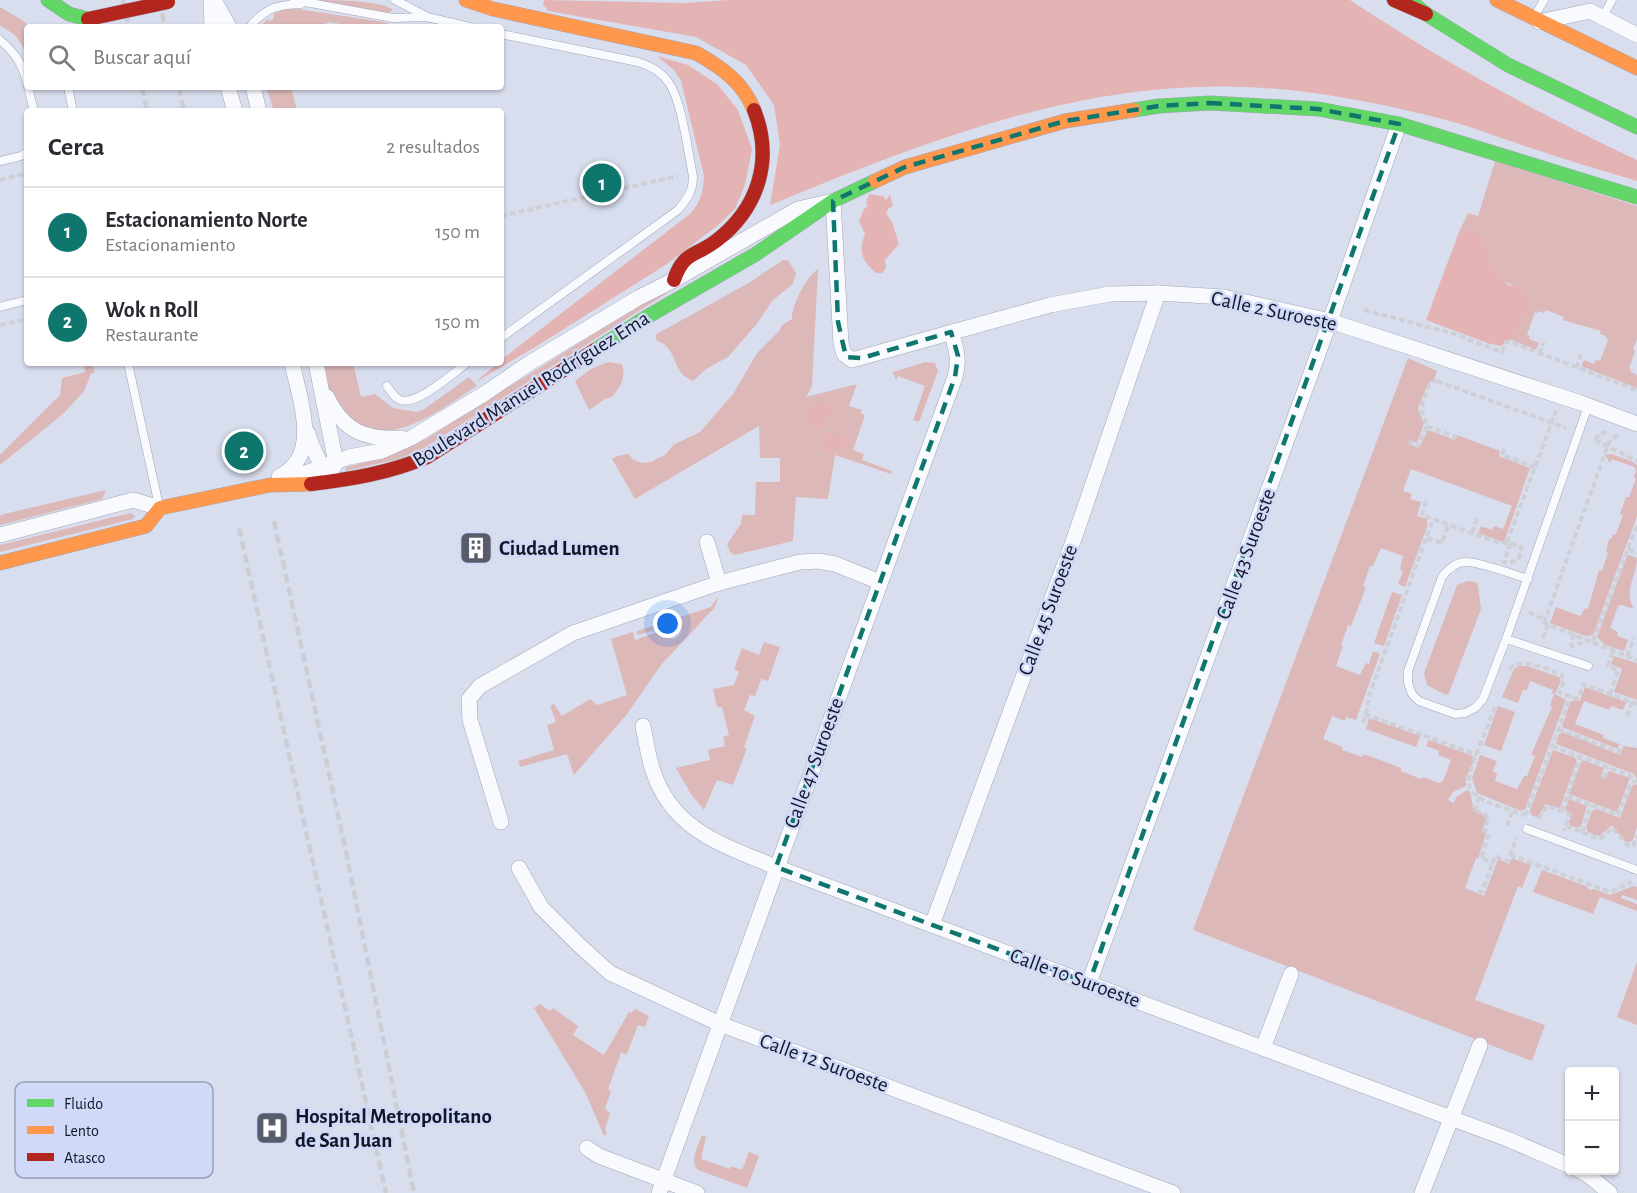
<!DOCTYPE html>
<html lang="es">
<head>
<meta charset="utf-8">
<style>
	:root { --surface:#fff; --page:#f2f2f3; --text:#2b2b33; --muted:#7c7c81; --line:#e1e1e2; --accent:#0f766e }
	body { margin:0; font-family:"Alegreya Sans",sans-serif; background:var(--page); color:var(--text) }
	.controls { position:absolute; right:18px; bottom:18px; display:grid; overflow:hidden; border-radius:6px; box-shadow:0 2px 4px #0004 }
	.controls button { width:54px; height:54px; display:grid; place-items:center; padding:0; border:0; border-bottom:2px solid var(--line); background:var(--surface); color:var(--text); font:30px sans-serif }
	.you { position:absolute; left:668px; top:624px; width:21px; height:21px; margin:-15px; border:4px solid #fff; border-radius:50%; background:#1a73e8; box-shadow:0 0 0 9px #1a73e833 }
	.badge { display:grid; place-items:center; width:39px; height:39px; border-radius:50%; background:var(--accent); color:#fff; font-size:20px; font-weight:700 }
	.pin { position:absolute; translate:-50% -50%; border:3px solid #fff; box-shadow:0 2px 6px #0006 }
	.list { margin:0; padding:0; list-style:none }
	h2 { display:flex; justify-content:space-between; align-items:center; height:78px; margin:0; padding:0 24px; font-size:26px }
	h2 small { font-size:20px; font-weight:400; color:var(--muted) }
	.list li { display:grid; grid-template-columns:39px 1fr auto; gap:18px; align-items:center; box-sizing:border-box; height:90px; padding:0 24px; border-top:2px solid var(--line) }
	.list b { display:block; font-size:22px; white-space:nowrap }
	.list p { margin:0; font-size:20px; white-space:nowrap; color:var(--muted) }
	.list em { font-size:20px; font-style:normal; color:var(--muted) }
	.icon { flex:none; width:33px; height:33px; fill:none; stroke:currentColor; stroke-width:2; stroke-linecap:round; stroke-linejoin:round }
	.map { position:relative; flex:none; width:1637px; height:1193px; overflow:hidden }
	.search { position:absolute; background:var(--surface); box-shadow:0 2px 4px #0004; left:24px; top:24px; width:480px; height:66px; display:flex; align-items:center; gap:15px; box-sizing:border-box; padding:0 21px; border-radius:6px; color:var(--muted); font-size:22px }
	.panel { position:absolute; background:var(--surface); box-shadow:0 2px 4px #0004; left:24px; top:108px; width:480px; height:258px; border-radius:6px }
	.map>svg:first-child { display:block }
	.green { fill:#ddb8b9 }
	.forest { fill:#e3b4b3 }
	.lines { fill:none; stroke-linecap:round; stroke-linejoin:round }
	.lane-casing { stroke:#a2a6b6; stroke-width:9 }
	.street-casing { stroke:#a2a6b6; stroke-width:16 }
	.fast-casing { stroke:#a2a6b6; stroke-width:15 }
	.slow-casing { stroke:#a2a6b6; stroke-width:15 }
	.jam-casing { stroke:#a2a6b6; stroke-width:15 }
	.path { stroke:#cfd0d6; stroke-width:4; stroke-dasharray:6 3; stroke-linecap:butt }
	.lane { stroke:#f9fafd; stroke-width:8 }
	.street { stroke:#f9fafd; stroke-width:15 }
	.fast { stroke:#63d668; stroke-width:14 }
	.slow { stroke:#ff974d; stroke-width:14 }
	.jam { stroke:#b3261e; stroke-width:14 }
	.rail { stroke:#ccced3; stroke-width:4.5; stroke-dasharray:9 4.5; stroke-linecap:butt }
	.jam-bridge-casing { stroke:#a2a6b6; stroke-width:15; stroke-linecap:butt }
	.jam-bridge { stroke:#b3261e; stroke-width:14 }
	.marked { fill:none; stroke:#0f766e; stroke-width:4.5; stroke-dasharray:12 8; stroke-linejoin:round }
	.labels { text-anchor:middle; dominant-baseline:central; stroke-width:5; stroke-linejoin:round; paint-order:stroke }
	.street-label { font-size:21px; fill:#121728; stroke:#d0daf8 }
	.poi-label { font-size:21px; font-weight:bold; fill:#121728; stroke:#d0daf8; text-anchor:start }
	.key { fill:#d0daf8; stroke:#97a0ba; stroke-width:1.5 }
	.key-label { font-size:16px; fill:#121728 }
</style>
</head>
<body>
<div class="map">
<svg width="1637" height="1193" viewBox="0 0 1637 1193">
	<rect width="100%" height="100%" fill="#d9deef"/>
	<g class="green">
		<path d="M312,0C330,0 382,0 393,10L389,13Z"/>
		<path d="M0,7L25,22L28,27L27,54L16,36L0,25Z"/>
		<path d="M291,8L384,22L397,27H359L329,22L314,27H260L267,19L270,21L274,18V13Z"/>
		<path d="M266,87H291L297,111H274Z"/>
		<path d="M1495,161L1637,206V339L1633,350L1635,351L1629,368L1631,370V372L1637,375V388L1581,366L1584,360L1594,364L1596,360L1600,361L1608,340L1606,338V336L1600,334L1601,331L1563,320L1564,317L1546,310L1544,313L1538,311L1537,313L1535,312L1527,335L1530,336L1529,339L1539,343L1536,350L1502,336L1519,287C1498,283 1497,269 1486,254C1480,245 1467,238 1459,232L1468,213L1478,216Z"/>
		<path d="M730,253L424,448L398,459L346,471L345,468L347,467L386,456L426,439L667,288Z"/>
		<path d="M783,260H788L796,273L793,284L773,300L756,325L728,357L706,369L693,381C690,379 687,378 684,376C673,365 674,345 657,341L655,335L747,284Z"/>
		<path d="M818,269L812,386L806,397L857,384L849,406L862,410L861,413L865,415L853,450L864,454L862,460L892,471L891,474L835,455L828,499L796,497L793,541L734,555L730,552L727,544L741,524L742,515H755L756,482H780V458H760L759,426L635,499L612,459L617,456L628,454L634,460L642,463L651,462L666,454L673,445L700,432L733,394L757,353L779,331L782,325L792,319C791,306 807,276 818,269Z"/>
		<path d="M1408,358L1437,371L1434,380L1428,383L1418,408L1424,424L1417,443L1412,441L1411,445L1419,448L1428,430L1455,440L1457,435L1500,451L1499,456L1530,468L1504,542L1478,533L1481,526L1492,530L1494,526L1503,529L1512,506L1411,469L1403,491L1412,494L1410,499L1421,502L1417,516L1427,519V527L1405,587L1398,584L1403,571L1400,569L1403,556L1381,548L1373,566H1370L1363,586L1366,588L1351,626L1348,625L1341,645L1343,646L1336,666L1360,675L1366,663L1369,664L1373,651L1380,654L1356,720L1346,717L1345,721L1332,716L1323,739L1343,747L1342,750L1362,757L1364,754L1401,768V771L1421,779L1423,777L1439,783L1443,781L1451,760L1438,755L1439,751L1426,746L1429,740L1473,756L1474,761L1466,778V786L1453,792L1448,800L1454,803L1456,797L1467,790L1470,792L1474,811L1487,816L1482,831L1486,834L1478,859L1476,858L1465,888L1484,896L1498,859L1509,864L1512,858L1531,865L1522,888L1518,886L1475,1000L1545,1025L1532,1061L1193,930Z"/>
		<path d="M608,362L622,364C626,379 621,385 612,397L605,399L589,410L575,381L591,369Z"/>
		<path d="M925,362L935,363L938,371L919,422L913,420L925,386L898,376L896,380L893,372Z"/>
		<path d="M84,363H91L95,372L91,374L84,391L64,413L0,465V455L60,395L62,378L85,372Z"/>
		<path d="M324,363H353L361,397L375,394L393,408L417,412L423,410L469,377L477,386C442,408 382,458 345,413C341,408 334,401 331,395C327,386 326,373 324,363Z"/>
		<path d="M1612,454L1633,462L1637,465V516L1593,635L1585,636L1550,623L1556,607L1580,616L1585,608L1588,609L1599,570L1602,571L1608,553L1606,552L1609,539H1611L1613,534H1616L1623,515L1620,514L1626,497H1629L1636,479L1634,477L1636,470L1634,467L1612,459L1610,463L1605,455Z"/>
		<path d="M106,490L102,499L0,525V516L4,514Z"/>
		<path d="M130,513L135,516L133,519L0,552V545Z"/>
		<path d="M1630,555L1637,558C1637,575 1623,591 1634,609L1622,605L1618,606L1610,628L1618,632L1617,636L1628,640L1624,651L1605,645L1597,637L1627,556Z"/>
		<path d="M1468,581L1475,582L1478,585L1481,609L1449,693L1446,695L1427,685L1424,673L1457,585Z"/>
		<path d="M1392,592L1402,595L1384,646L1374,643Z"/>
		<path d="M719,595L715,607L661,665L627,714L574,775L567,754L520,767L518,761L554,750L547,725L556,722L550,706L554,704L562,716L590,699L597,705L627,695L611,639L633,632L635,640L660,631L673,639C679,637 681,635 681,629L675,625L637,635V631L711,607Z"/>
		<path d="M764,642L780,647L768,681L761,679L755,696L750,695L744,710L755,716L744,747L747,748L733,785L717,780L704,810L691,794L676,768L710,760L708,750L725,746L723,737L729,735L722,707H717L713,689L734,685L739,672L734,669L742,648L759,655Z"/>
		<path d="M1614,656L1637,663V700L1614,692L1622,669L1611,664Z"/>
		<path d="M1519,666H1527L1559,677L1561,681L1555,694L1566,700L1525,809L1521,811L1477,793L1472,778L1480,755L1497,761L1493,771L1497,774L1495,781L1517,789L1524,776H1527L1535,756L1531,755L1552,707L1550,705L1554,694L1552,693L1553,690L1530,681L1527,690H1523L1518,703L1502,697L1514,669Z"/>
		<path d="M1585,687L1626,702L1623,710L1611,706L1609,710L1584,701L1575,724L1604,735L1603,738L1619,744L1618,749L1562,727L1570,702L1575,700L1580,701Z"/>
		<path d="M1498,706L1515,712L1501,751L1484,745Z"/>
		<path d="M1369,718L1420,736L1416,747L1366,729Z"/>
		<path d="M1563,732L1620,755L1624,746L1637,748V779L1634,774L1556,744L1559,734Z"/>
		<path d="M1553,750L1574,757L1577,760L1560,808L1545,804L1538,818L1531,815L1530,810Z"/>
		<path d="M1582,760L1604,768L1601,777L1606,779L1609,771L1630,778L1617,812L1569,794Z"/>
		<path d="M1635,784L1637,785V827L1632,841L1626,843L1612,825L1599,836L1588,832L1586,827L1592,811L1597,809L1620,818L1632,786Z"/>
		<path d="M1569,799L1587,806L1581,826L1578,828L1570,825L1569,821L1572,814L1565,810Z"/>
		<path d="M1542,870L1586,886L1590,890L1594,889L1610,895L1633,886L1637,887V900L1622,895L1621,898L1637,904V911L1600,897L1593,914L1533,892Z"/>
		<path d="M1637,962V1025L1617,1017Z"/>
		<path d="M540,1004L550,1011L553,1008L578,1026L573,1035L604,1055L629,1012L631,1013L635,1009L649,1016L645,1027L638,1025L627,1054L621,1053L608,1089L611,1091L605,1109L610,1113L605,1129L607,1134L604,1136L585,1092L534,1008Z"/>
		<path d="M702,1135L706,1137L701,1159L730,1169L731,1166L742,1170L749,1152L759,1156L747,1188L698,1170C689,1161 698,1146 702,1135Z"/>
	</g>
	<g class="forest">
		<path d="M544,0L685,3L728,0H1350C1441,61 1538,113 1637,160V181C1596,169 1556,157 1516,143C1492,135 1467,125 1442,119C1363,99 1278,83 1196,87C1044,93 908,149 770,205L780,145L774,105L746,65L696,37L548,11L543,4Z"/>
		<path d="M657,56L688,65L717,84L738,110L752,149L745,185L735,209L717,226L667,264L537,346L474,383L498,363H501V360L691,213C701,201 703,192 704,176L681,81L674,70Z"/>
		<path d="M869,194L883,196L886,200L890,195L893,206L889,208L886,213L892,222L899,244L885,260L886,268L882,273H876C862,261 858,251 865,234L859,221L864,209L868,206L866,202Z"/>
		<path d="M1463,231L1475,233L1483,239C1486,258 1496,271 1508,285L1520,287L1530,297L1516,335L1501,346L1490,344L1426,320L1459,232Z"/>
		<path d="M821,399L829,404L832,409L830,413L828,414L825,426L820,429C811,427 805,418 807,409L813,407Z"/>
		<path d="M828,433L848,435L849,443L827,453L822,449L823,438Z"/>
	</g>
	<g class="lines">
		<defs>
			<g id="lane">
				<path d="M294,0L393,18L427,17L470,27"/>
				<path d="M395,0L426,16"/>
				<path d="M1534,17L1544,0"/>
				<path d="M1602,18L1612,0"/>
				<path d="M251,27L252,24C268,7 278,5 301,4"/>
				<path d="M501,34L638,62C651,66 662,72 669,83C682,101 688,153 693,176C693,191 688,198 678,210L501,338"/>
				<path d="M0,40C15,53 22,63 27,83"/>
				<path d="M28,87L34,111"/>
				<path d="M68,87L73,111"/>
				<path d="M0,161L21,156L27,152"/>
				<path d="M0,307L27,300"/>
				<path d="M128,363L159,506"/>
				<path d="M387,386C391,391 394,398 400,400C417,406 453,373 467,363"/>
				<path d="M1528,579C1512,574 1480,562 1466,562C1455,562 1448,569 1442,577L1408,671V683L1412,694L1419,701L1455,714L1465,713L1475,708L1483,699L1506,639L1588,406"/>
				<path d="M1506,639L1588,666"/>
				<path d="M1527,829L1637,870"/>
			</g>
			<g id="street">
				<path d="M211,0L212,27"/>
				<path d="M214,0L229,27"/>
				<path d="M1539,22L1590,11L1637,35"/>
				<path d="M228,87L235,111"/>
				<path d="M253,87L259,111"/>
				<path d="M316,363L336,463L331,471"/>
				<path d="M327,397C344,432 366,440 402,438"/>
				<path d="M307,432C312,446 318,463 329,473"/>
				<path d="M279,477C284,474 290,470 294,465C316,440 298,392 292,363"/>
				<path d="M289,479L349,457L382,451L411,438L484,394L528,364L638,298L674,280L798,209L833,201L841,343L844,354L852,360L1050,305L1110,294L1158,293L1224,297L1330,321L1578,402L1637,424"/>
				<path d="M0,535L133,500L160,508"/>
				<path d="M707,542L719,583"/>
				<path d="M643,726C646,740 648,756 653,771C673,831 723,845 776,867L1510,1140L1570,1166"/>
				<path d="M501,822L470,720L469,699L480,686L573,633L719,583L800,562L818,561L835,564L880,582"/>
				<path d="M519,868L541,907L579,945L610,973L720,1024L1173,1193"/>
				<path d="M932,925L1075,536L1158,293"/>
				<path d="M1089,983L1330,321L1399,124"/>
				<path d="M1263,1048L1291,974"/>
				<path d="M587,1148L599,1156L697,1193"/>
				<path d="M1579,1170L1588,1175L1610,1193"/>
				<path d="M659,1193L955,377C960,360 956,348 951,332"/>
				<path d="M1422,1193L1480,1045"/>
			</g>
			<g id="fast">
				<path d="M48,0L69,14L88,19"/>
				<path d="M1413,3L1426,14L1508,65L1637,127"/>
				<path d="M1134,110L1159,106L1210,103L1318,109L1399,124L1637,197"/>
				<path d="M595,350L645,318L756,254L833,201L875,181"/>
			</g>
			<g id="slow">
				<path d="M466,0L493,9L696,53C721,67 743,82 754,110"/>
				<path d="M1497,0L1637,68"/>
				<path d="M875,181L905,167L1065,121L1134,110"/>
				<path d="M0,563L146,526L160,508L270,485L311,484"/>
			</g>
			<g id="jam">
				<path d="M1394,0L1426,14"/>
				<path d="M674,280C684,251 695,257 716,241C758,209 774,160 754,110"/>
				<path d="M311,484C352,479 389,473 427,457L595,350"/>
			</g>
		</defs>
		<use href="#lane" class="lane-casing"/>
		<use href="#street" class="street-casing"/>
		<use href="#fast" class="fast-casing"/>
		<use href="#slow" class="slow-casing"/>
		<use href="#jam" class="jam-casing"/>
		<g class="path">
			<path d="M0,180L27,173"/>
			<path d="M501,216L678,176"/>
			<path d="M1364,310L1455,334L1496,350L1502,352L1506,342H1510L1637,390"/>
			<path d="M0,325L27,319"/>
			<path d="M1539,354L1544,342"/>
			<path d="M1576,368L1581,355"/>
			<path d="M1437,381L1566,428"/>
			<path d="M1427,426L1455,437L1456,432"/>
			<path d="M1411,440L1410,443L1418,446L1427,426L1421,408L1429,385L1437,380"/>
			<path d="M1595,440L1600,434L1606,432"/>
			<path d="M1595,440L1637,461"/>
			<path d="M1504,449L1502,455L1535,467"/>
			<path d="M1426,501L1422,515L1500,543H1511"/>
			<path d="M1472,533L1477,519"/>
			<path d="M1427,538L1442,543L1448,525"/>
			<path d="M1507,542L1556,411"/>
			<path d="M1511,543L1522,548L1519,558L1513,562H1503Z"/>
			<path d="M1628,549L1637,553"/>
			<path d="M1529,612L1541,618L1544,623L1637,660"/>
			<path d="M1544,623L1609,442L1619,434"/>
			<path d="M1574,634L1571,644L1572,646L1590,640"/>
			<path d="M1543,638L1548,625"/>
			<path d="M1593,641L1637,525"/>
			<path d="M1627,656L1634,638"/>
			<path d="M1509,669C1524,656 1546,669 1562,675L1564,681L1559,692L1578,699L1584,684L1637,704"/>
			<path d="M1610,694L1618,670L1608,666L1613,651"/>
			<path d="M1495,707C1490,723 1467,769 1469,783C1469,788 1472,792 1476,795C1487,805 1513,810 1528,816"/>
			<path d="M1365,714L1477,755"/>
			<path d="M1627,716L1632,702"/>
			<path d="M1363,723L1368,706V699L1433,519"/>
			<path d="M1558,729L1619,752L1622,745"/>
			<path d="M1552,746L1631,776L1637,782"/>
			<path d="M1604,778L1608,767"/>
			<path d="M1567,796L1618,815L1631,783L1634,782"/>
			<path d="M1475,810L1489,817L1484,829L1489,834L1481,858L1493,862L1495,856L1508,861L1517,837"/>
			<path d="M1475,811L1479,797"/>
			<path d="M1562,811L1580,757"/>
			<path d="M1525,816L1571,696"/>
			<path d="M1538,819L1547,806L1568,813L1569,815L1564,831"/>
			<path d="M1507,826L1513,810"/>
			<path d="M1566,826L1600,839L1612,828L1629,846H1633L1637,835"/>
			<path d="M1582,832L1591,805"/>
			<path d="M1510,855L1610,892L1632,882"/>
			<path d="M1478,891L1482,892L1493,862"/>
		</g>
		<use href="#lane" class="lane"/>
		<use href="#street" class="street"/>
		<use href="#fast" class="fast"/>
		<use href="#slow" class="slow"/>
		<use href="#jam" class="jam"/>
		<g class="rail">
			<path d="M123,0L129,27"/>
			<path d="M159,0L165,27"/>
			<path d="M142,87L147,111"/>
			<path d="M179,87L184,111"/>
			<path d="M274,521L346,852L414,1193"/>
			<path d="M239,528L386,1193"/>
		</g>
		<defs>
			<path id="jam-bridge" d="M88,19L168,2"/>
		</defs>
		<use href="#jam-bridge" class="jam-bridge-casing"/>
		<use href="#jam-bridge" class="jam-bridge"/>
	</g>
	<path class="marked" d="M1210,103L1318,109L1399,124L1089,983L776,867L955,377L958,356L951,332L862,358L846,357L838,322L833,201L905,167L1065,121L1159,106Z"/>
	<defs>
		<symbol id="building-square" viewBox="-11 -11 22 22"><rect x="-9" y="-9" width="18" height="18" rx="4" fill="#585d6e" stroke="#d0daf8"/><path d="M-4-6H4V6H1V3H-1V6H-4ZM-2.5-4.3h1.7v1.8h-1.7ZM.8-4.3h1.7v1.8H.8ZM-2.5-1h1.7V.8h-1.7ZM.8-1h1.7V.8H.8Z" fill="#fff"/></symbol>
		<symbol id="hospital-square" viewBox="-11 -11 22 22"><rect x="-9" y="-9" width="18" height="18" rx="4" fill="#585d6e" stroke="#d0daf8"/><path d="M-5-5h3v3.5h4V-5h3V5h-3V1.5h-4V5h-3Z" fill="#fff"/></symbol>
	</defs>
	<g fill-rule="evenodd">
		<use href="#building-square" x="457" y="529" width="38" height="38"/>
		<use href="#hospital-square" x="253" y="1109" width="38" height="38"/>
	</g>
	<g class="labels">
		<g class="street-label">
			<text transform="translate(1274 311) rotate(12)">Calle 2 Suroeste</text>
			<text transform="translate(531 389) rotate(-32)">Boulevard Manuel Rodríguez Ema</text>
			<text transform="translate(1246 554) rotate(-70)">Calle 43 Suroeste</text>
			<text transform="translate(1048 610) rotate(-70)">Calle 45 Suroeste</text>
			<text transform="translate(814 763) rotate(-70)">Calle 47 Suroeste</text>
			<text transform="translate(1075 978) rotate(20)">Calle 10 Suroeste</text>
			<text transform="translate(824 1063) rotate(20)">Calle 12 Suroeste</text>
		</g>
		<g class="poi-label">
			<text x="499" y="548">Ciudad Lumen</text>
			<text x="295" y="1116">Hospital Metropolitano<tspan x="295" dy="24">de San Juan</tspan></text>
		</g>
	</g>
	<rect x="15" y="1082" width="198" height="96" rx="9" class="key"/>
	<rect x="27" y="1099" width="27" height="8" fill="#63d668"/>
	<rect x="27" y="1126" width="27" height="8" fill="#ff974d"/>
	<rect x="27" y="1153" width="27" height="8" fill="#b3261e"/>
	<g class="key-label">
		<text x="64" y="1109">Fluido</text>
		<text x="64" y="1136">Lento</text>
		<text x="64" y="1163">Atasco</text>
	</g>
</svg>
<div class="controls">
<button>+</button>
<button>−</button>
</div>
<div class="you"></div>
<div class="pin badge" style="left:602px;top:183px">1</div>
<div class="pin badge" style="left:244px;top:451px">2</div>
<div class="search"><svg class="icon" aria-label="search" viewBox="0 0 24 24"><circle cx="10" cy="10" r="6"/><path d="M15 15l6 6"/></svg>Buscar aquí</div>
<section class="panel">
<h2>Cerca<small>2 resultados</small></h2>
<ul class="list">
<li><span class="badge">1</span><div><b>Estacionamiento Norte</b><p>Estacionamiento</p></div><em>150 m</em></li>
<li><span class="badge">2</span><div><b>Wok n Roll</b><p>Restaurante</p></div><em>150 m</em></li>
</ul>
</section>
</div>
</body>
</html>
